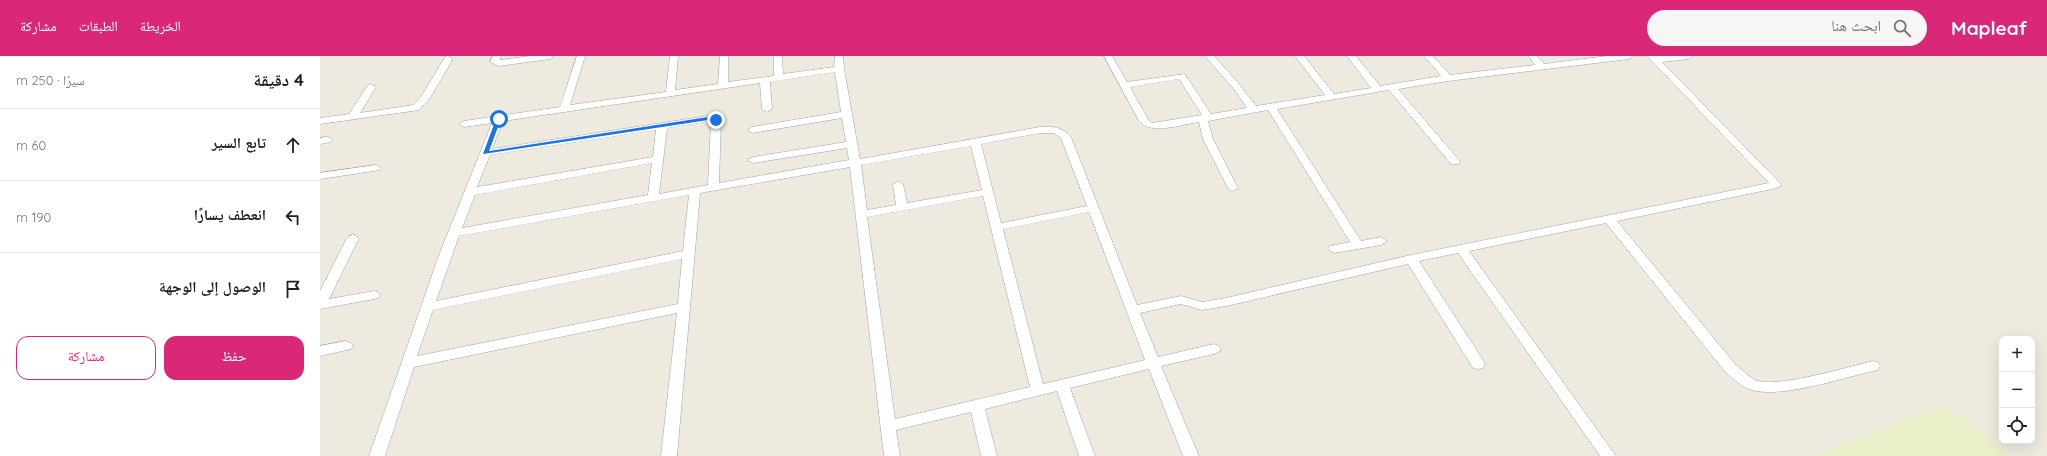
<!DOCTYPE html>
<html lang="ar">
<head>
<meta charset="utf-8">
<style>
	:root { --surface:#fff; --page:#f6f6f6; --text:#222; --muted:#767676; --line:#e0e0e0; --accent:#db2777 }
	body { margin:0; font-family:Quicksand,"Noto Naskh Arabic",sans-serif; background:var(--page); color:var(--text); direction:rtl }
	.controls { position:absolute; right:12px; bottom:12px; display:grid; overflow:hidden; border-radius:8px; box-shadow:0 4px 16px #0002 }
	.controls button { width:36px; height:36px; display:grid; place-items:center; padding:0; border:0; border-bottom:1px solid var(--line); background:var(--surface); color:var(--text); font:20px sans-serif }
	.stop { position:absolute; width:12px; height:12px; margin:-9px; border:3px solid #1a73e8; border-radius:50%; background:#fff }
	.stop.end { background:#1a73e8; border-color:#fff; box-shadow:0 1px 4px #0008 }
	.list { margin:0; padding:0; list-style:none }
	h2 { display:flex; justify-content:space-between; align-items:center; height:52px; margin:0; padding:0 16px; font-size:17px }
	h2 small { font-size:13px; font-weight:400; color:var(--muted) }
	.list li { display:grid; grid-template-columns:26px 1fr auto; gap:12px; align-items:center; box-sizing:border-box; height:72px; padding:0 16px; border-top:1px solid var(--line) }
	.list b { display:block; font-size:15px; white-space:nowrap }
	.list em { font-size:13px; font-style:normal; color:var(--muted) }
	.actions { display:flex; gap:8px; padding:12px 16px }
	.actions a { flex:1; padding:9px 0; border:1px solid var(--accent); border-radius:12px; text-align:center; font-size:14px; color:var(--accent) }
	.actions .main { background:var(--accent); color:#fff }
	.icon { flex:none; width:22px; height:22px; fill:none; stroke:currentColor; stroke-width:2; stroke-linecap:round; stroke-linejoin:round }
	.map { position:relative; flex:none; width:1727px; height:400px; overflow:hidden; direction:ltr }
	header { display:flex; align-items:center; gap:24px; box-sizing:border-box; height:56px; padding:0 20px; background:var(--accent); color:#fff }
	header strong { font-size:19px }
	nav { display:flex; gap:22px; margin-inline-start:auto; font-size:14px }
	.search { width:280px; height:36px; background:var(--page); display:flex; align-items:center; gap:10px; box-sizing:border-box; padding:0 14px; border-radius:22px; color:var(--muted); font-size:15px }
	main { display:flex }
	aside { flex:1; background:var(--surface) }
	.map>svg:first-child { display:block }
	.farmland { fill:#eaefca }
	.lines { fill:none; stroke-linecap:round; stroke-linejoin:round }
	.minor-casing { stroke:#a3a3a3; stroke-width:1 }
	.minor { fill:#fff; fill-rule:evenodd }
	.route { fill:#1a73e8 }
</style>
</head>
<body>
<header>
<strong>Mapleaf</strong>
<div class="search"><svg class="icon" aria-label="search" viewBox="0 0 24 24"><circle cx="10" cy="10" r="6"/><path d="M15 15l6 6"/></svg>ابحث هنا</div>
<nav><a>الخريطة</a><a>الطبقات</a><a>مشاركة</a></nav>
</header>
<main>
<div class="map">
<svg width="1727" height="400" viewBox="0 0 1727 400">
	<rect width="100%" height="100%" fill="#eeeae0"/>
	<path class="farmland" d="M1626,349L1691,400H1491Z"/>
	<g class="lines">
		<defs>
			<g id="minor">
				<path d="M128,0L133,3L110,42L99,54L0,68V62L29,58L48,29L51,28L56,31L40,57L93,49L101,41L125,1Z"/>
				<path d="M173,0H181L180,4L210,0H234L230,3L179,10L170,6Z"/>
				<path d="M257,0H265L250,49L346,36L350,0H358L355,34L398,28L400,0H408V26L454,20V0H462L463,18L514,11L515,0H523L524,13L540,103L720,71C732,70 743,71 751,81L817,249L861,240L882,246L906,242L1091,199L1449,127L1327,0H1373L1369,3L1342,6L1462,129L1457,132L1297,165L1416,309C1422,314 1431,323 1438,325C1461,331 1528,311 1553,305L1558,306L1560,310L1558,314L1553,315C1523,322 1456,344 1429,333C1421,330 1413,322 1406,317L1286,167L1149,195L1296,400H1280L1138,197L1099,205L1163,304L1165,308L1163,312L1158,313L1153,312L1088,208L906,250L882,254L861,248L820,257L838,301L894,288L899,290L901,293L899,296L894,298L841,310L879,400H863L829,313L750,332L775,400H759L737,335L665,353L677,400H661L651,356L576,374L580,400H564L530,111L380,137L357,400H341L357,257L94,311L65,400H49L119,199L172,67L144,71L139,68L144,65L240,51ZM515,16L521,56L432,71L427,74L432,77L522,62L526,86L433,101L428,104L433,107L527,92L529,104L399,127L401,64L394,59L172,93L183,65L440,27L442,53L447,56L452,53L450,26ZM391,65L388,129L339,138L347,72ZM336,74L333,101L157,131L170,99ZM720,77H734L741,82L767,150L681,167L661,88ZM651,90L662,134L587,147L583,128L578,125L573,128L576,149L547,154L541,109ZM332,107L328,139L142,172L155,139ZM369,139L363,195L116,245L139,180ZM663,140L710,331L575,363L547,161ZM769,156L825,304L723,328L683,173ZM362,203L358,248L97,300L113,254Z"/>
				<path d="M784,0H792L807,26L865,18L891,58L927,52L913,32L885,0H894L919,28L936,50L1005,39L975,0H984L1014,38L1051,32L1027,0H1036L1060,30L1121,20L1104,0H1113L1130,19L1215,9L1208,0H1217L1224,8L1287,0H1313L1309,3L1128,25L1078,33L1139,104L1140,106L1139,108H1131L1069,34L957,53L1041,185L1061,181L1067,185L1061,189L1014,197L1008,193L1010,190L1030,186L948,54L888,65L893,83L918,132L913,135L909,134L883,83L879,66C862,68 831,80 819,65ZM859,23L882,59L832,67L828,63L810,31Z"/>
				<path d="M7,81L11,82L12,84L11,86L0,88V82Z"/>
				<path d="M56,109L61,112L60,114L0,123V117Z"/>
				<path d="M33,178L39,182L9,243L54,235L58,236L60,239L58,242L54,243L0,253V235L27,182Z"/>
				<path d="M26,285L31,287L33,290L31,293L0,300V290Z"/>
			</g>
		</defs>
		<use href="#minor" class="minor-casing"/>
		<use href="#minor" class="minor"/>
	</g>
	<path class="route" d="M179,61L181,63L169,95L388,61L399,64L396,66L388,64L375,66L163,98L176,63Z"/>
</svg>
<div class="controls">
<button>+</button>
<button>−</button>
<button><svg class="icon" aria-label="locate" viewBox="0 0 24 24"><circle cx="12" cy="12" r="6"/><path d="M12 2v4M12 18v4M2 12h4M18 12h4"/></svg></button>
</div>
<div class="stop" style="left:179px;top:63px"></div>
<div class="stop end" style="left:396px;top:64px"></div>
</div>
<aside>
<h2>4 دقيقة<small>سيرًا · 250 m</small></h2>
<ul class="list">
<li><svg class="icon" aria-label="ahead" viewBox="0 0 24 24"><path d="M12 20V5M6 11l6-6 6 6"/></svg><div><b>تابع السير</b></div><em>60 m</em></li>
<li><svg class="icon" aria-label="left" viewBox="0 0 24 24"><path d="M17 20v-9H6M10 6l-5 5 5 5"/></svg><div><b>انعطف يسارًا</b></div><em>190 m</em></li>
<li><svg class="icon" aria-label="arrive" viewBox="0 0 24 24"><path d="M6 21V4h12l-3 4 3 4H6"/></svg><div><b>الوصول إلى الوجهة</b></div></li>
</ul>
<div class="actions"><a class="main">حفظ</a><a>مشاركة</a></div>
</aside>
</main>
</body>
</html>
